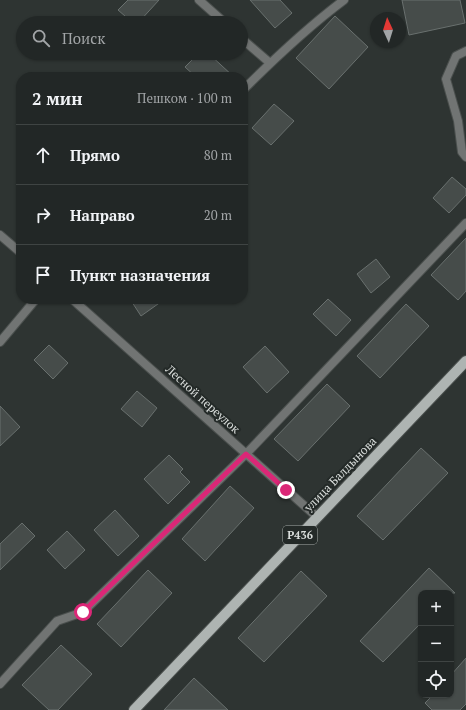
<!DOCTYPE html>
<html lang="ru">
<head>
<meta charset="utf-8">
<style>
	:root { --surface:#222726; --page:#2e3332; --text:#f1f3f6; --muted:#a2a5a7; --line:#3f4443 }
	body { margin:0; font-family:"PT Serif",serif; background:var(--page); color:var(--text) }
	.controls { position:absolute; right:12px; bottom:12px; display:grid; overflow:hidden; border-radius:8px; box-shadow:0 1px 3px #0004 }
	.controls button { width:36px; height:36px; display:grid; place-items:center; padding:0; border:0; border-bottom:1px solid var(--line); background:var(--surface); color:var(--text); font:20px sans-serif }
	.compass { position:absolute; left:370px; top:12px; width:36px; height:36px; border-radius:50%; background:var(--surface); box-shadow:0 1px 3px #0004; rotate:356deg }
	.stop { position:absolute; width:12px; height:12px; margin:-9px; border:3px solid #db2777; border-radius:50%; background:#fff }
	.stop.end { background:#db2777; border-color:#fff; box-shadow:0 1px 4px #0008 }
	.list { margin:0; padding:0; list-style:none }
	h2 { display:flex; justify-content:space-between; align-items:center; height:52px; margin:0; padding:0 16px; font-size:17px }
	h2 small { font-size:13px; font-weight:400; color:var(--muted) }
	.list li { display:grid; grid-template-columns:26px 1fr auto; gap:12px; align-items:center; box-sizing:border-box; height:60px; padding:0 16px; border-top:1px solid var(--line) }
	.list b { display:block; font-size:15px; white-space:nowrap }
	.list em { font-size:13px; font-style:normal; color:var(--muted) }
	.icon { flex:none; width:22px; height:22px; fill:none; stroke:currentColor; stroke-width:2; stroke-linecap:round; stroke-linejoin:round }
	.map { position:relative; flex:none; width:466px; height:710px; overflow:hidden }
	.search { position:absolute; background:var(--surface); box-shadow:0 1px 3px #0004; left:16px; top:16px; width:232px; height:44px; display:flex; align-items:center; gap:10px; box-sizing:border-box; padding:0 14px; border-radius:22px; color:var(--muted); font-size:15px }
	.panel { position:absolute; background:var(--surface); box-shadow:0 1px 3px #0004; left:16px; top:72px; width:232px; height:232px; border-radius:16px }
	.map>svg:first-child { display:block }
	.building { fill:#464c4a; stroke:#69706e }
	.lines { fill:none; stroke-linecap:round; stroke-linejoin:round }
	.service-casing { stroke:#4a4f4d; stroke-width:10 }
	.minor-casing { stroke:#4a4f4d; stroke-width:10 }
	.primary-casing { stroke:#4a4f4d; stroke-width:12 }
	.service { stroke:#717473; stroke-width:8 }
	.minor { stroke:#717473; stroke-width:8 }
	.primary { stroke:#aeb4b2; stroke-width:10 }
	.route { stroke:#db2777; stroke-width:5 }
	.labels { text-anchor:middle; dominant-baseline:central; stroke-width:4; stroke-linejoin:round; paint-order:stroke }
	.shield { fill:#242a28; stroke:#a3a8a6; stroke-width:1 }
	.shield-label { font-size:11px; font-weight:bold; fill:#dadedc }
	.street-label { font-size:12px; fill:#dadedc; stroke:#242a28 }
</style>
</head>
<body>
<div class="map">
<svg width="466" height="710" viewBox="0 0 466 710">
	<rect width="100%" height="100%" fill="#2e3432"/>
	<g class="building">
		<path d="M128,0H159L138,23H133L118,10Z"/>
		<path d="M250,0H280L292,13L275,28Z"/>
		<path d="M402,0H460L465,23L409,35Z"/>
		<path d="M335,16L368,47L329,89L296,58Z"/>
		<path d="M199,53H208L234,77H196L185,67Z"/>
		<path d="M274,104L294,121L271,145L252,128Z"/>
		<path d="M452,177L466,189V195L449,213L433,198Z"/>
		<path d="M466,238V291L458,300L431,275Z"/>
		<path d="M376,259L390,277L371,293L357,274Z"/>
		<path d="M130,299H165L141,316Z"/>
		<path d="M328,299L351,320L336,336L313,314Z"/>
		<path d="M406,304L429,326L380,378L357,356Z"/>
		<path d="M49,345L68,363L53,379L34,360Z"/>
		<path d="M265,346L289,372L267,393L243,367Z"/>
		<path d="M327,384L350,406L298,461L274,439Z"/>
		<path d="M137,391L157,408L142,427L121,409Z"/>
		<path d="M0,406L20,427L0,446Z"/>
		<path d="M421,448L448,473L383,540L357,516Z"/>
		<path d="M169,455L183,469L180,472L190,482L168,504L144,479Z"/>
		<path d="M230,486L254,508L205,561L182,539Z"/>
		<path d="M115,510L139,536L118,556L94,530Z"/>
		<path d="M22,523L35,536L0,570V544Z"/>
		<path d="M67,531L85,550L65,569L47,550Z"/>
		<path d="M429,568L455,593H421V623L383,662L360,641Z"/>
		<path d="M148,570L172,593L121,647L97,624Z"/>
		<path d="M301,571L327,596L264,662L238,638Z"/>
		<path d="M61,645L92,674L58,710H49L22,685Z"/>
		<path d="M466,658V704L460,710H432L425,703L433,695H451V675Z"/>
		<path d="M194,678L228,710H164Z"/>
	</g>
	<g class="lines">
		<defs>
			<g id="service">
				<path d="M466,51L456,56L446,79L458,121L462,152L466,157"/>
				<path d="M0,684L57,621L83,612L246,454L466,223"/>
			</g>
			<g id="minor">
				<path d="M199,0L225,23"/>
				<path d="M241,38L270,63"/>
				<path d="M243,90C275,58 308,27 344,0"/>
				<path d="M0,235L21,253"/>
				<path d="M72,299L317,517"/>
				<path d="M0,342L36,299"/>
			</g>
			<path id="primary" d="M134,710L466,361"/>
		</defs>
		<use href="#service" class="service-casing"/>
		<use href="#minor" class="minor-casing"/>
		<use href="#primary" class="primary-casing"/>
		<use href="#service" class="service"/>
		<use href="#minor" class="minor"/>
		<use href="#primary" class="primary"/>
	</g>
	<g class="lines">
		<path class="route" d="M83,612L246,454L286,490"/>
	</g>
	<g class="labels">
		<rect class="shield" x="283" y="526" width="34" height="18" rx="3"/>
		<g class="shield-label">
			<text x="300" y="535">P436</text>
		</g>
		<g class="street-label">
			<text transform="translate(203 399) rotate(42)">Лесной переулок</text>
			<text transform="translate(340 474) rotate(-46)">улица Балдынова</text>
		</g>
	</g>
</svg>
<div class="controls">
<button>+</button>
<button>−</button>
<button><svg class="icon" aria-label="locate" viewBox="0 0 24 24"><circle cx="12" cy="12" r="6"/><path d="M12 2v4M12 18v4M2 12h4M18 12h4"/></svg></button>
</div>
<svg class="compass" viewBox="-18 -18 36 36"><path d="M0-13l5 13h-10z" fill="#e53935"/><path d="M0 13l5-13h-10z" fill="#a2a5a7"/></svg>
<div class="stop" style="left:83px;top:612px"></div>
<div class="stop end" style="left:286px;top:490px"></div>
<div class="search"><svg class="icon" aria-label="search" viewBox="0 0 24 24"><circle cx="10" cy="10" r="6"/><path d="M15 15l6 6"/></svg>Поиск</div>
<section class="panel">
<h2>2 мин<small>Пешком · 100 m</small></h2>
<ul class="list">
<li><svg class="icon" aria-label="ahead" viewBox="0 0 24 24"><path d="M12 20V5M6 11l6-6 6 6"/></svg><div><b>Прямо</b></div><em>80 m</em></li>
<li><svg class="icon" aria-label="right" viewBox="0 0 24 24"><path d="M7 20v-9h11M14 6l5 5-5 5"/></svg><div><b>Направо</b></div><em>20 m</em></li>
<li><svg class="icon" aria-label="arrive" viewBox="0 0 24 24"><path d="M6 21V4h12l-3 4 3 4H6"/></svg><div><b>Пункт назначения</b></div></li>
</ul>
</section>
</div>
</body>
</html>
